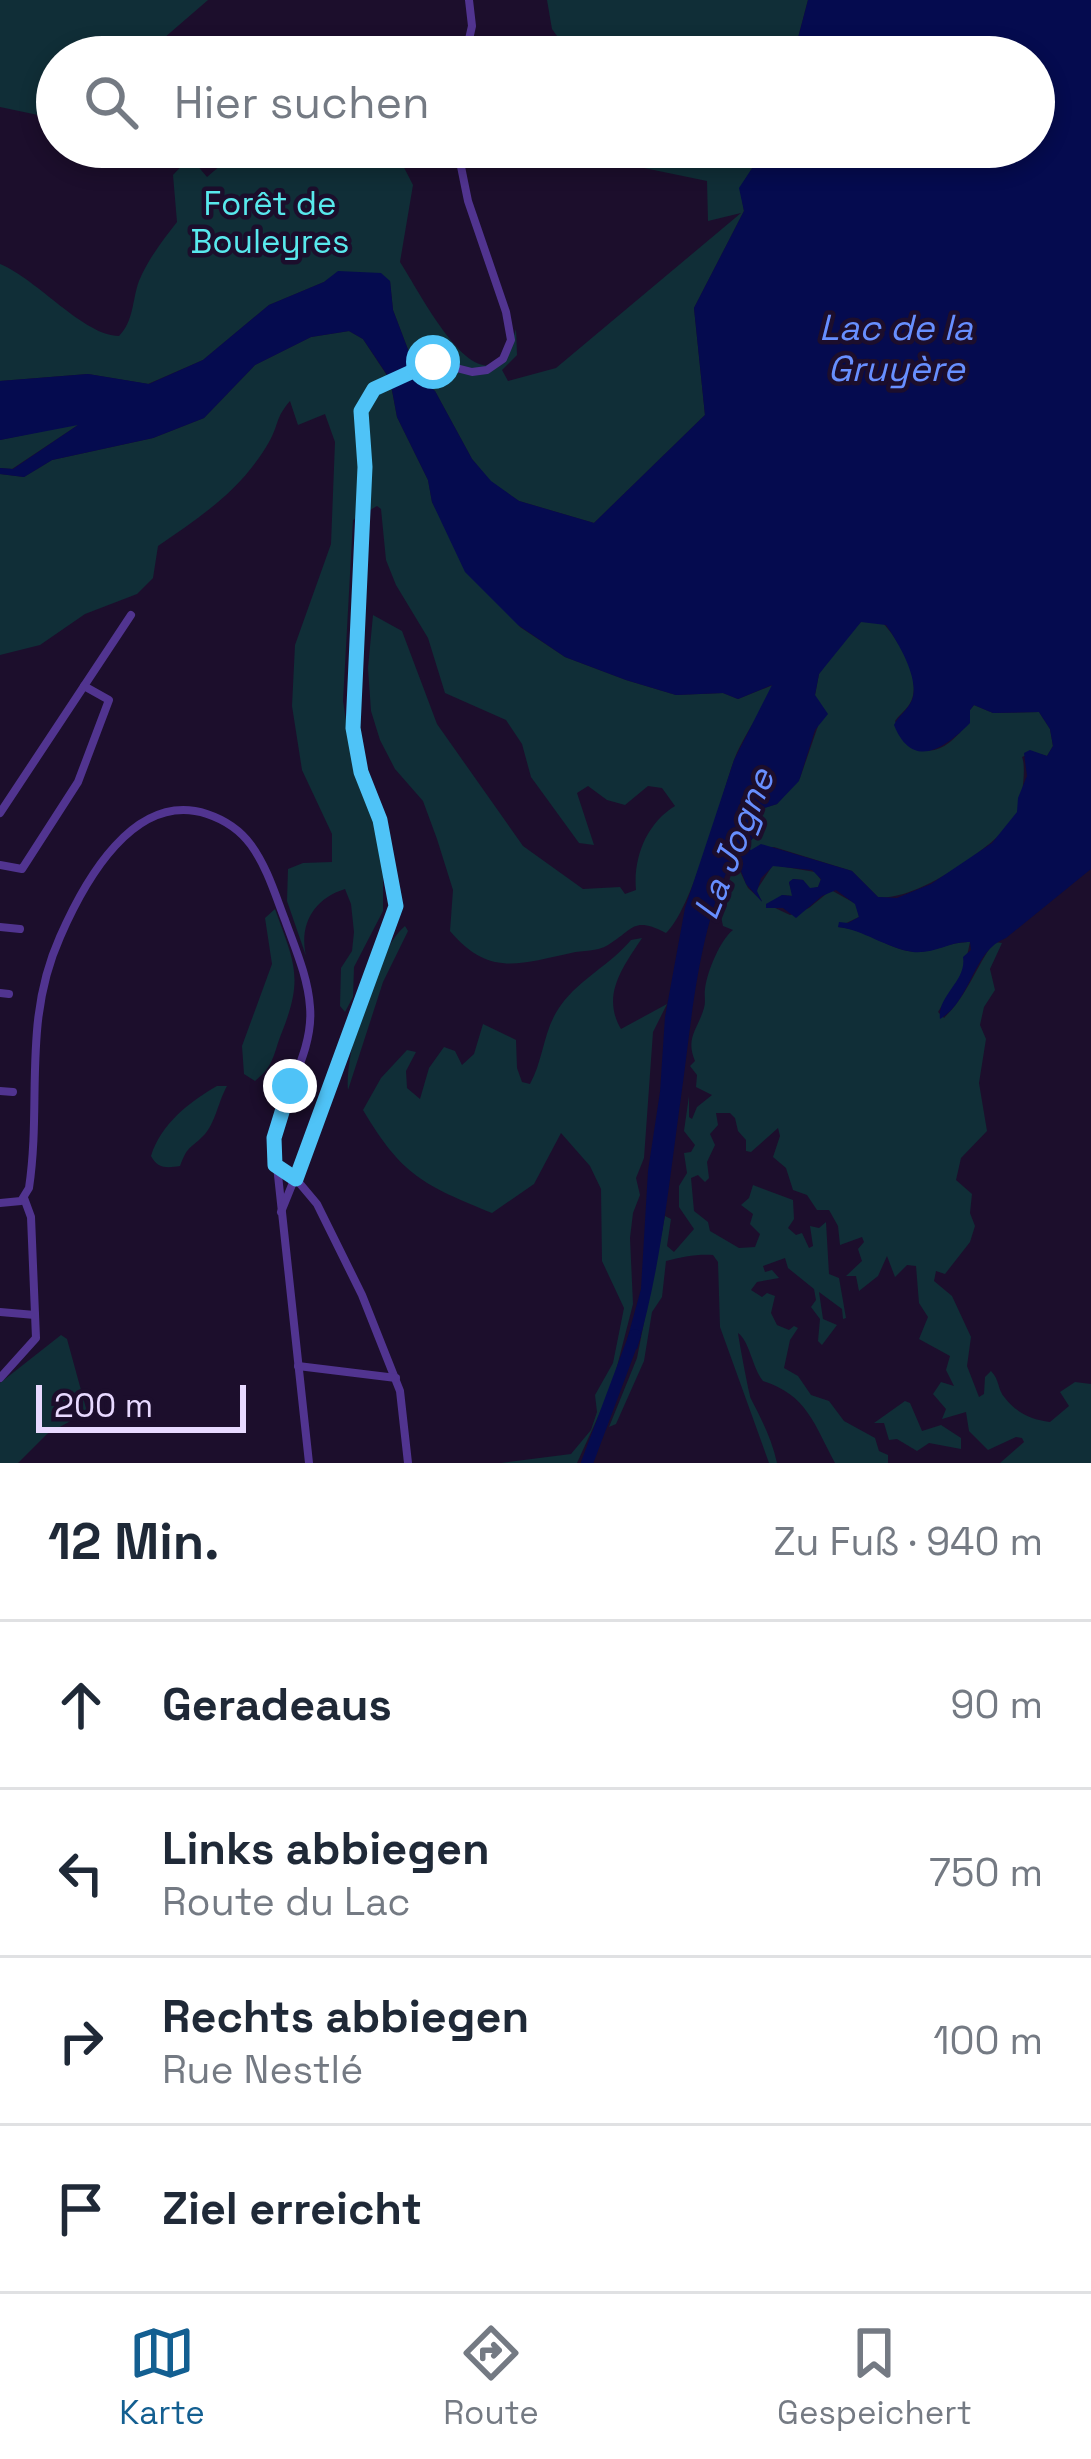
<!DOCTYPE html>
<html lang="de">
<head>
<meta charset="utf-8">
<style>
	:root { --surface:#fff; --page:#f2f2f3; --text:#1f2937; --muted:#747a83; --line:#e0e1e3; --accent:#135f91 }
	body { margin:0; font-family:"Space Grotesk",sans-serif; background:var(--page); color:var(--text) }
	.scale { position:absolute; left:36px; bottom:30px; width:210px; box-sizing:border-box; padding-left:12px; border:6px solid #e8d9ff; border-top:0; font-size:33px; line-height:42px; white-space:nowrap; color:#e8d9ff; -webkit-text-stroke:9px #1c0e2c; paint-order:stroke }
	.stop { position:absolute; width:36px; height:36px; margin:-27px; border:9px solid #4fc3f7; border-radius:50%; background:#fff }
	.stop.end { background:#4fc3f7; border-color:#fff; box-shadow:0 3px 12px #0008 }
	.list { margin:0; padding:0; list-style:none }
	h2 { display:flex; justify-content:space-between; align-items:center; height:156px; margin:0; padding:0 48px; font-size:51px }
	h2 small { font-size:39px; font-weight:400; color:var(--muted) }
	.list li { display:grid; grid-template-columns:78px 1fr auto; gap:36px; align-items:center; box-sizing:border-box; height:168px; padding:0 48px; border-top:3px solid var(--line) }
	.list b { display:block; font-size:45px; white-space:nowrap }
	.list p { margin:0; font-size:39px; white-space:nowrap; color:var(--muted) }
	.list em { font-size:39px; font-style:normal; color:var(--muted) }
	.icon { flex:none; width:66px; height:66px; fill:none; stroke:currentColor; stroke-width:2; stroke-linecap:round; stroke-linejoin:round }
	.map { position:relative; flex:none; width:1091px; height:1463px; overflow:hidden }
	.search { position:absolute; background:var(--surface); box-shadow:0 6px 18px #0003; left:36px; right:36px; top:36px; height:132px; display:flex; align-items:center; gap:30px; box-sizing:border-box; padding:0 42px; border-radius:66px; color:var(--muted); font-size:45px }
	.sheet { height:828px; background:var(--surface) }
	nav { display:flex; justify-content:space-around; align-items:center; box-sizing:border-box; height:168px; border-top:3px solid var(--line); background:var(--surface); font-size:33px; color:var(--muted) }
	nav a { display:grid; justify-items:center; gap:6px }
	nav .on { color:var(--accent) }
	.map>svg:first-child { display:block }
	.green { fill:#102e37 }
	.water { fill:#050b4f; fill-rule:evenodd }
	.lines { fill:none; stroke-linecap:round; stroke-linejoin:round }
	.river { stroke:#050b4f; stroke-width:12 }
	.minor { stroke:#513490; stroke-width:8 }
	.route { stroke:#4fc3f7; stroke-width:15 }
	.labels { text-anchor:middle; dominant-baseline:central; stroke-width:9; stroke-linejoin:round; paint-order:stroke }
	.park-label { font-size:33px; fill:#58e9ed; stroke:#1c0e2c }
	.water-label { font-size:36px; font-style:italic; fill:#678fff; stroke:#1c0e2c }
</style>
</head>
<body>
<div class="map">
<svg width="1091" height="1463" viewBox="0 0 1091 1463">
	<rect width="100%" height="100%" fill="#1c0e2c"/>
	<g class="green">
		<path d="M0,0H208L142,57H57V119L0,107Z"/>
		<path d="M547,0H808L793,57H572L552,29Z"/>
		<path d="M242,147L395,150L413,185L400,262C422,295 487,429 516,329L517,355L502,370L508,381L556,368L741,213L708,221L707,181L591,157L583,147H766L740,188L744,211L694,308L705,415L594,523L519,501L491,482L472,459L435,391L418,376L393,310L390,281L338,272L324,282L269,305L203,360L148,384L88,374L0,381V264C37,279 84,336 119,336C134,321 132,300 139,281C148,259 163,240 177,222L173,175L190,157L207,177Z"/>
		<path d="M349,331L363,339L390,380L397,417L428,480L432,502L450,534L520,627L565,657L626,680L676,695L723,693L738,699L773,685C763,712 744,733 734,760C721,797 692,910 666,933C633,916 634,929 608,945C597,952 583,950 571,953C519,964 489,977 450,931L453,890L437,839L423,801L395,769L380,740L371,711L368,668L373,615L402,631L437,724L523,846L583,889L620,887L625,894L636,890C633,857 647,823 675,806L662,788L648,786L625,805L607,800L588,786L577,793L594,845L579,843L531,777L522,744L506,720L445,693L428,638L396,585L386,560L381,509L377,506L353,520L343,701L353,765L377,826L383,866V911L354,967L353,997L345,1012L340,1006L341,968L352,951L354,932L351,904L345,889C313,899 299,925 306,956L287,901L288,869L303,863L332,862V834L302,770L292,706L295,645L331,544L335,442L325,414L298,425L290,401C275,418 279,425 269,442C242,489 202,516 158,546L153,578L137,594L85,614L40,645L0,655V474L24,477L52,460L153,438L204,418L255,365L311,337Z"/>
		<path d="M81,423L12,469L0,468V440Z"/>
		<path d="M861,622H882C898,639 925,681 909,705C905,711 899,715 895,721L914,749C941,756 952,741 969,723L970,710L974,705L993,713L1039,712L1050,729L1053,746L1047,756L1033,752L1022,757C1027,768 1021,811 1014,820C991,848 916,902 878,897L852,871L774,847L747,851L744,848L754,837L758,810L777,804L800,778L818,726L815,695L819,674L845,637Z"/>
		<path d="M735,861L748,888L762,901L756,891L773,865L815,872L821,880L818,887L810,889L803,880L793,879L789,883L793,896L782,895L773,907L790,915L809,908L831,890L856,904L859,917L838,927C862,929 880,943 903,950C929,957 947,941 970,942L964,970L938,1012L944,1018C967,996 976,967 994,942L1002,943L990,969L995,990L984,1007L980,1025L986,1039L979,1083L987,1131L961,1158L956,1180L972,1194L970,1213L975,1226L970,1242L945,1274L936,1271L934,1281L952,1296L971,1337L967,1366L979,1397L984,1394L985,1377L991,1371C1000,1380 997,1389 1005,1398C1017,1413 1031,1420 1050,1422L1069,1406L1060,1392L1075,1382L1091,1384V1463H1000L1024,1442L1022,1438L1016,1437L988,1450L969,1431L966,1412L942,1419L946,1409L933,1394L941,1382L954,1386L946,1370L950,1356L919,1339L928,1317L919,1303L916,1266L907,1265L895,1277L887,1256L878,1276L859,1291L856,1276H846L862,1261L858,1249L864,1242L862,1237L840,1245L838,1226L829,1210H817L807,1195L793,1190L786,1168L773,1157L780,1136L778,1128L751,1152L746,1151V1140L738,1131L735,1118L730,1113H716L718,1125L710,1134L715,1145L707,1162L709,1178L705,1182L698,1175L691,1178L694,1211L708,1222L710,1231L739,1248L755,1247L760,1234L750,1224L753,1214L741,1205L749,1198L753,1185L793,1200L794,1219L788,1228L796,1235L802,1233L809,1248L813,1246L810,1226L819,1228L826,1222L829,1274L839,1278L846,1318L843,1319L842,1309L819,1292L823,1319L837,1325L822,1345L818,1341L820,1319L811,1307L816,1300L814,1289L788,1268L785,1258L763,1266L765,1272L772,1270L779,1278L757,1282L751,1290L762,1297L767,1293L775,1296L771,1313L777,1325L789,1330L794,1326L798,1328L790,1340L784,1368L798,1376L811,1395L829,1401L844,1421L875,1438L879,1451L888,1455V1463H835C814,1424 807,1395 763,1381C752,1367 750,1342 738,1333C739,1341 749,1395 751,1399C762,1420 772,1440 777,1463H769L720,1327L718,1262L713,1255C696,1254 682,1257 666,1261L662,1297L652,1312L644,1361L616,1424L609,1427L637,1358L665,1216L671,1219L667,1246L674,1252L694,1229L679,1207V1186L687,1173L684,1153L691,1152L695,1145L684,1131L689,1096V1117L692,1119L697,1107L712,1095L696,1087L697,1075L690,1066L695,1061C685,1038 698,1029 704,1008C706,1002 704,996 705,989C707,972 720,940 733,930L723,926L720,912Z"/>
		<path d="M275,909C294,962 304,977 282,1032C273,1054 275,1065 255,1081L244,1074L242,1046L272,964L265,918Z"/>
		<path d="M405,926L408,931L383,982L348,1090C344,1053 376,950 405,926Z"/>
		<path d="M642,938C623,967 601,995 621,1029L667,1004L653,1032L644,1158L636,1178L640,1195L633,1213L630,1238L633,1304L612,1386L577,1463H501L571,1454L591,1430L597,1412L595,1395L613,1363L624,1308L602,1261L601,1189L590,1166L561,1133L534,1184L492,1213C424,1185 402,1176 363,1110L381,1078L407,1050L416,1052L406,1071L407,1088L420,1099L429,1068L444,1047L455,1051L462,1065L474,1054L483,1024L516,1040L517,1068L522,1082L530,1084C544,1059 543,1029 561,1005C581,978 610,965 631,940Z"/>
		<path d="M217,1086H227C219,1100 215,1123 205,1134C191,1149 188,1144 180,1166C167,1168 158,1169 151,1156C161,1124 189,1102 217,1086Z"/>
		<path d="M61,1335L67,1339L87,1412L47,1434L18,1463H0V1383Z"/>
		<path d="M905,1401L910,1403L922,1431L941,1425L961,1438V1449L929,1443L917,1451L897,1439L889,1440L884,1423H874Z"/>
	</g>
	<path class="water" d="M808,0H1091V869L1006,938C972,951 972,1000 940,1019C937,995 967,981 963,957L971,950L970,942C950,941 935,954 913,952C886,948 864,930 838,927L839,922L848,923L859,917L855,904L836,890L822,896L796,918L783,908H766V904L782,895L792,896L789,882L793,879L803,880L810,888L818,887L821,879L812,870L773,866L761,878L757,891L762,902L746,884L738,863L730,864C697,937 692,1019 681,1097C669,1182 661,1268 637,1349L628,1346L627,1340L641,1289L648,1171L660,1092L665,1017L685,908L734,760L772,685L738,699L723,693L676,695L626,680L565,657L518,625L465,572L432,502L428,480L397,417L390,379L363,339L349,331L311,337L255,365L204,418L153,438L52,460L24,477L0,474V468L13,469L78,425L0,440V381L88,374L149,384L203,360L269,305L324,282L338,271L381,273L390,281L393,310L418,376L435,391L472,459L491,481L519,501L594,523L705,415L694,308L744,211L739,188L766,147H1034V57H793ZM861,622L886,625C898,642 920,679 912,700C908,710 898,716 894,725C913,772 946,747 970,723V710L974,705L993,713L1039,712L1050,729L1053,746L1047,756L1030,750L1024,753L1027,776L1018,798L1017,812L992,843L931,884L897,898L878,897L852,871L761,844L751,850L745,848L756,834L758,810L777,804L799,781L815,730L828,714L815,695L819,674Z"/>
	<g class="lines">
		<path class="river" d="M587,1463L635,1335"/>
		<g class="minor">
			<path d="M465,57L472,26L469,0"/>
			<path d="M0,813L131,615"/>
			<path d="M0,865L22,869L78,782L109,700L84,686"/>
			<path d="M0,927L20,929"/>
			<path d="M0,993L9,994"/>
			<path d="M0,1091L13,1092"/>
			<path d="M277,1166L296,1179L317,1204L362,1295L400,1391L408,1463"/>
			<path d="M0,1203L21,1201L29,1188C42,1101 22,1022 60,937C84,882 134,790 207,814C225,820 240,830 251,845C267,867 275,894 285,920C295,948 308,977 310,1007C314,1052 282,1095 274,1138L309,1463"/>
			<path d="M281,1212L338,1071L396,906L380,820L361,772L353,728L365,467L361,411L374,389L433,362L472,372L487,370L503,359L511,340L506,312L468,201L457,147"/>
			<path d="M0,1312L35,1315"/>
			<path d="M298,1366L396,1378"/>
			<path d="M0,1378L36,1338L31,1217L24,1198"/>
		</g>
	</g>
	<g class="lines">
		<path class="route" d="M290,1086L274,1138L275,1165L296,1179L396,906L380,820L361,772L353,728L365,467L361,411L374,389L433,362"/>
	</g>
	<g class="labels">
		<g class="park-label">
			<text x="270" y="204">Forêt de<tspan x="270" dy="38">Bouleyres</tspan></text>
		</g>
		<g class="water-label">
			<text x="896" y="328">Lac de la<tspan x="896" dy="41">Gruyère</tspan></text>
			<text transform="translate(734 844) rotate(-68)">La Jogne</text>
		</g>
	</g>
</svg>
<div class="scale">200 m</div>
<div class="stop" style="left:433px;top:362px"></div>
<div class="stop end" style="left:290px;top:1086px"></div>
<div class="search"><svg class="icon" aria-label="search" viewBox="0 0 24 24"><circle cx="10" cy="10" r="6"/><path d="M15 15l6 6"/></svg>Hier suchen</div>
</div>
<section class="sheet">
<h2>12 Min.<small>Zu Fuß · 940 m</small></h2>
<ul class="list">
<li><svg class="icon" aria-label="ahead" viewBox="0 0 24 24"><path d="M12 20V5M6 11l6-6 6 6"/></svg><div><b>Geradeaus</b></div><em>90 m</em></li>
<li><svg class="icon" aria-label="left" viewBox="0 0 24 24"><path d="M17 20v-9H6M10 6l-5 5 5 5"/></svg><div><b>Links abbiegen</b><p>Route du Lac</p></div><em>750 m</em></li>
<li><svg class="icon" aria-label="right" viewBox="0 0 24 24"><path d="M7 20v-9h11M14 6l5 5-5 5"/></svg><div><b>Rechts abbiegen</b><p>Rue Nestlé</p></div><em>100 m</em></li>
<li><svg class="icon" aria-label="arrive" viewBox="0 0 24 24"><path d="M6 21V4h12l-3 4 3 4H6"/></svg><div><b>Ziel erreicht</b></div></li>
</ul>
</section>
<nav>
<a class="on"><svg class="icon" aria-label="map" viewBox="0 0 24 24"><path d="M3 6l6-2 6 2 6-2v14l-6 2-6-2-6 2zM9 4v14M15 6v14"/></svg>Karte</a>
<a><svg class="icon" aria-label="directions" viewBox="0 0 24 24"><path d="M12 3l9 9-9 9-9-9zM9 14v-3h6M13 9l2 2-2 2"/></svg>Route</a>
<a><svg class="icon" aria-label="saved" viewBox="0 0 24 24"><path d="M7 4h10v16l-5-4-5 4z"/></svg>Gespeichert</a>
</nav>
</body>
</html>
